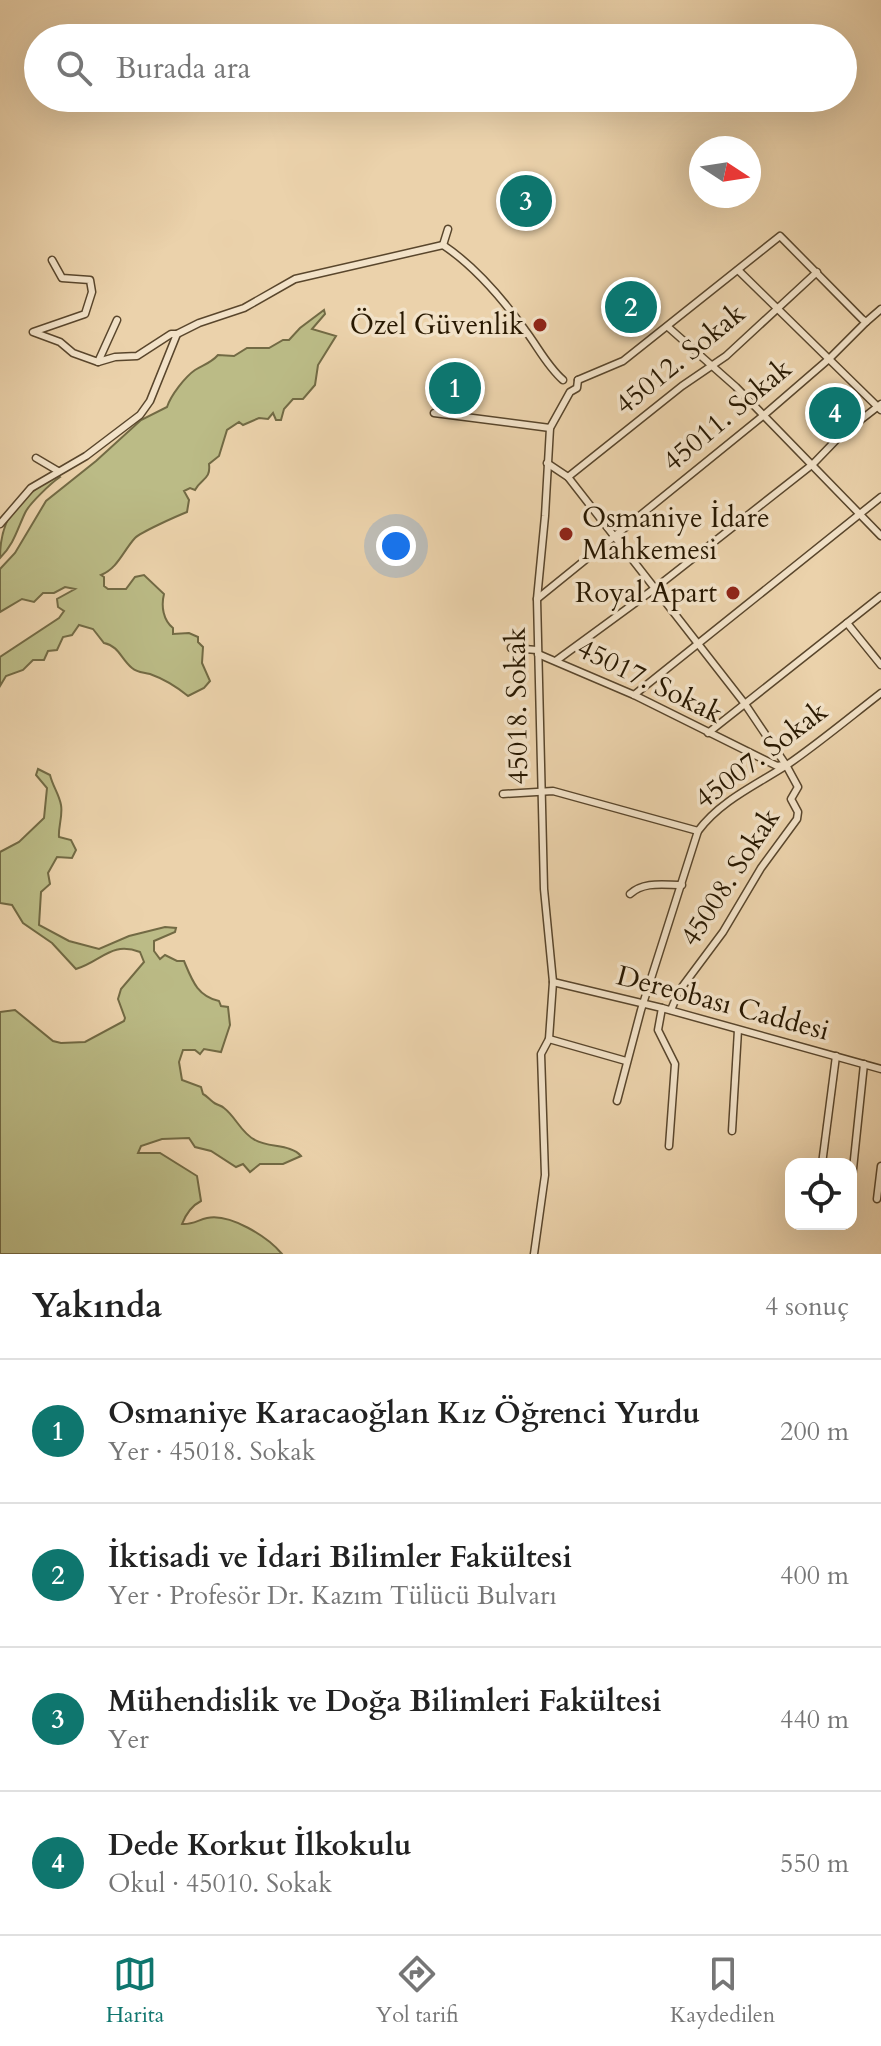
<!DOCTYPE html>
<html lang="tr">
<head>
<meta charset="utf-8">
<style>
	:root { --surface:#fff; --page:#f2f2f2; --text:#222; --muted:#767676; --line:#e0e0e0; --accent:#0f766e }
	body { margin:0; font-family:Cardo,serif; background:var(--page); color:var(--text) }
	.controls { position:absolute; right:24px; bottom:24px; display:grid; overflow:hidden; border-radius:16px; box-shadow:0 8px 32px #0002 }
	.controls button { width:72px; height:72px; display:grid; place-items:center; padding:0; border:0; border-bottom:2px solid var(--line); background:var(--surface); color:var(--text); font:40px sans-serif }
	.compass { position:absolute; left:689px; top:136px; width:72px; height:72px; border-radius:50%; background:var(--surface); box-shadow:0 8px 32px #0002; rotate:102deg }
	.you { position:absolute; left:396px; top:546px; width:28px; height:28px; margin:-20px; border:6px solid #fff; border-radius:50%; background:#1a73e8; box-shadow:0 0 0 12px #1a73e833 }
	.badge { display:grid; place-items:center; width:52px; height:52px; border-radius:50%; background:var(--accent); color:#fff; font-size:26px; font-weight:700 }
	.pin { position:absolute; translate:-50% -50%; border:4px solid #fff; box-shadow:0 2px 8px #0006 }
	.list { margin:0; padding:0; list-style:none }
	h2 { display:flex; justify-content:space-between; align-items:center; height:104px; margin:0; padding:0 32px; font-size:34px }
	h2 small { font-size:26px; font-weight:400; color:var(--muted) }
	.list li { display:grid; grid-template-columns:52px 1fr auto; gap:24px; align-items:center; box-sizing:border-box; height:144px; padding:0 32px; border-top:2px solid var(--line) }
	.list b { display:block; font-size:30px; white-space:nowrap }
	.list p { margin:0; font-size:26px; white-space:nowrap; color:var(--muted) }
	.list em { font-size:26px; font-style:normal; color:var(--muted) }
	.icon { flex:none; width:44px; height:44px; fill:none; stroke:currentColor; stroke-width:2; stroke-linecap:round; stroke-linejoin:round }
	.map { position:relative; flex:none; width:881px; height:1254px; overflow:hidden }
	.search { position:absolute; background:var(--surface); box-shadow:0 8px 32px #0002; left:24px; right:24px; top:24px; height:88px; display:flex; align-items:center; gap:20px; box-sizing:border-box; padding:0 28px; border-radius:44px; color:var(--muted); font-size:30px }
	.sheet { height:680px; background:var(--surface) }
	nav { display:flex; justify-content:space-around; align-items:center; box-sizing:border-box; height:112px; border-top:2px solid var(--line); background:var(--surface); font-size:22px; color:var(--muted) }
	nav a { display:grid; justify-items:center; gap:4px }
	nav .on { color:var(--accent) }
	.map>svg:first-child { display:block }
	.green { fill:#bbbb86; stroke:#726a44; stroke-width:2 }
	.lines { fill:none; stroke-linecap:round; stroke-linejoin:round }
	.minor-casing { stroke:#59462c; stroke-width:9 }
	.minor { stroke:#f2e2c8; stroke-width:6 }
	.poi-dot { fill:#8f2418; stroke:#f2e2c8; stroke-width:3 }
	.labels { text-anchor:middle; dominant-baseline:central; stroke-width:7; stroke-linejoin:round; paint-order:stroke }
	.poi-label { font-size:28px; fill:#281801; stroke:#f2e2c8; text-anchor:end }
	.street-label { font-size:28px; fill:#281801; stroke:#f2e2c8 }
</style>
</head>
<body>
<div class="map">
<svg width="881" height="1254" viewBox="0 0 881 1254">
	<rect width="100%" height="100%" fill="#ebd2ab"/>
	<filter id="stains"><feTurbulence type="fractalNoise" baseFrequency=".0025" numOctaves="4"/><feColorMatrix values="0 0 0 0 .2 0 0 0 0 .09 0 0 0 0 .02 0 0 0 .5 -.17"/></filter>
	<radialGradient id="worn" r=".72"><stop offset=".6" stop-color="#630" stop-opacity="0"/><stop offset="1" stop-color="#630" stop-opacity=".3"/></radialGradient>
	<g class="green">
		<path d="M324,310L325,314L312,329L336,336L318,365L315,385L303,399H293L284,409L281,420H276L273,413L268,419L259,418L243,425L239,422L227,430L219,456L209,464C211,480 201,478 195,490L190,488L184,491L189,500L187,512C177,516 141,532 135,538C123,551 118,568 101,575L104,577V586L108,589H126L135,577L144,575L164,594C161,606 163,620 173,628V634L189,633L198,637V642L203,647L202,663L210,681L204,688L188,696C177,687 164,679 150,674C143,672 138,673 132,668C121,659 119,646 104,643L93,629L79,625L72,635L63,637L57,650L48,651L44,660H33L23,670L6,676L0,686V657L59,618L64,611L58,607L57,599L75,589L65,587L54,593H43L34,602L22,599L0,612V569L15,553L46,501L96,461L141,420L167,407C171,395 185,377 195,370C203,365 211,363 218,355L234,356L247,348H269L283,340H289L300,328Z"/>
		<path d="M58,475L60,477C51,483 29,504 25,513C17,530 14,544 0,558C0,513 22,496 58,475Z"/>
		<path d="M38,769L50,775C53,787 59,794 61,805C63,816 58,827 59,837L71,840L76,850L72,858L57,857L48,873L50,884L41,892L39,925L69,941L99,949L129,936L165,927L176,928L175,932L154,941V951L160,959L165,955L177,961H184C192,980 197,996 219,1001L221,1006L228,1007L230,1025L221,1052L204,1049L200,1054L195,1050H183L179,1062L182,1080L201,1087L203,1094C207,1096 209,1099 213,1102C216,1105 221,1105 224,1108C236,1117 241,1133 255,1140C269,1148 291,1144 301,1156L283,1164H260L250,1172L243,1164L236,1167L211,1151L195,1147L189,1138L162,1139L141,1146L138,1153H160L197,1176L201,1201C191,1206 186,1214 182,1224C192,1225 198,1220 207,1218C230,1213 268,1237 282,1254H0V1012L15,1010L53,1041L61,1043L85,1042L124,1021L125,1018L118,999L121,989L144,962L140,952C111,941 102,961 76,969L52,943L23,923L12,905L0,903V852L19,842L44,818L47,788L36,775Z"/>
	</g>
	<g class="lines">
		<defs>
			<g id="minor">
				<path d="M443,245C476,267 502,298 525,330C538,347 547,366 563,380"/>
				<path d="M443,245L448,229"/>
				<path d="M52,260L62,278L90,280L92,292L85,314L33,332L60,342L73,353L98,362L115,357L137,356L171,334H177L199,323L244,308L295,279L443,245"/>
				<path d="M738,270L881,410"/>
				<path d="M668,327L736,387L881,536"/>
				<path d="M98,362L117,320"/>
				<path d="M578,380L623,361L780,236L862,319L866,322L881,309"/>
				<path d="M434,413L550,428"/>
				<path d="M36,458L58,471"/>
				<path d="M547,463L568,477L745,704L786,765L798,787L791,799L798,812L797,819L761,868L723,932L679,991L671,1010"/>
				<path d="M568,477L682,386L726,356L817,272"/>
				<path d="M0,524L31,488L86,456L140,415L150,401L177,334"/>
				<path d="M537,599L764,415L830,358L866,322"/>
				<path d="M847,623L881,665"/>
				<path d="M511,648L537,650"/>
				<path d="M538,654L634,695L777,766L783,765"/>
				<path d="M557,660L654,589L813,464L840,436L881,404"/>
				<path d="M634,695L881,497"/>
				<path d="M708,733L881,596"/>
				<path d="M503,794L553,791L698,831"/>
				<path d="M630,894C644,881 664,885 682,885"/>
				<path d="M553,982L662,1008L881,1069"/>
				<path d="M662,1008L658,1030L675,1064L669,1146"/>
				<path d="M549,1039L626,1061"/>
				<path d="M617,1101L641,1010L698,831C720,801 756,785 787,765C819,743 850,717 881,693"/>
				<path d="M732,1131L738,1030"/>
				<path d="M822,1164L836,1056"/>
				<path d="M851,1188L864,1064"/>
				<path d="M877,1199L881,1166"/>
				<path d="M534,1254L545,1175L541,1054L549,1039L553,982L544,889L537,599L545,516L550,428L570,392L577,388L578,380"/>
			</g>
		</defs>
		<use href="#minor" class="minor-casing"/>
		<use href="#minor" class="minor"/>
	</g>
	<g class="poi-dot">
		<circle cx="540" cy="325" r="8"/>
		<circle cx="566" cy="534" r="8"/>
		<circle cx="733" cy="593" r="8"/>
	</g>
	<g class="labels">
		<g class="poi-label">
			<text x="524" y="325">Özel Güvenlik</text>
			<text x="582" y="518" text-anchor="start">Osmaniye İdare<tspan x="582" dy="32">Mahkemesi</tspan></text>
			<text x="717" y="593">Royal Apart</text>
		</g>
		<g class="street-label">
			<text transform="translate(680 359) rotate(-39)">45012. Sokak</text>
			<text transform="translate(727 415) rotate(-40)">45011. Sokak</text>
			<text transform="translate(650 681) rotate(26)">45017. Sokak</text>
			<text transform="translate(517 706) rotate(-91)">45018. Sokak</text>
			<text transform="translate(761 755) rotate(-37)">45007. Sokak</text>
			<text transform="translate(730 877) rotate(-57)">45008. Sokak</text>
			<text transform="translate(723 1003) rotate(15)">Dereobası Caddesi</text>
		</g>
	</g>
	<rect width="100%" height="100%" filter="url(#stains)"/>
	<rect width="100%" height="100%" fill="url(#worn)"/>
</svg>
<div class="controls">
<button><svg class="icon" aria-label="locate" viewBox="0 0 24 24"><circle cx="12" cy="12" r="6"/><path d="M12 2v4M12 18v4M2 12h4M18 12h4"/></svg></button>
</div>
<svg class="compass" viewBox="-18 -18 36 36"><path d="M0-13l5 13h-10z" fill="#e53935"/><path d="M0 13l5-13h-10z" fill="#767676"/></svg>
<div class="you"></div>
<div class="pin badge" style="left:455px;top:388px">1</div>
<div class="pin badge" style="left:631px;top:307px">2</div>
<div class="pin badge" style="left:526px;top:201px">3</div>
<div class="pin badge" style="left:835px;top:413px">4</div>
<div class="search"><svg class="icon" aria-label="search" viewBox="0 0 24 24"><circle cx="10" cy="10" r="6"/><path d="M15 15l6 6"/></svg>Burada ara</div>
</div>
<section class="sheet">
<h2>Yakında<small>4 sonuç</small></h2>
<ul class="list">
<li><span class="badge">1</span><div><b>Osmaniye Karacaoğlan Kız Öğrenci Yurdu</b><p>Yer · 45018. Sokak</p></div><em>200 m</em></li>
<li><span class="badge">2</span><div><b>İktisadi ve İdari Bilimler Fakültesi</b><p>Yer · Profesör Dr. Kazım Tülücü Bulvarı</p></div><em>400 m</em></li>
<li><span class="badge">3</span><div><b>Mühendislik ve Doğa Bilimleri Fakültesi</b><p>Yer</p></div><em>440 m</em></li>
<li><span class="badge">4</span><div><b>Dede Korkut İlkokulu</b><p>Okul · 45010. Sokak</p></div><em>550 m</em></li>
</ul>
</section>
<nav>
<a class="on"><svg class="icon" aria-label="map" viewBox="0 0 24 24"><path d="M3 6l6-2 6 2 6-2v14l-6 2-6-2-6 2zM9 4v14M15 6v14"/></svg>Harita</a>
<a><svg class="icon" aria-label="directions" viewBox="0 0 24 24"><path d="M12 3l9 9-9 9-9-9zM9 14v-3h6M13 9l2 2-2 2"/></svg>Yol tarifi</a>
<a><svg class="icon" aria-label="saved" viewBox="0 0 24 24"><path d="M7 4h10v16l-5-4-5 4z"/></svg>Kaydedilen</a>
</nav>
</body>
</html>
